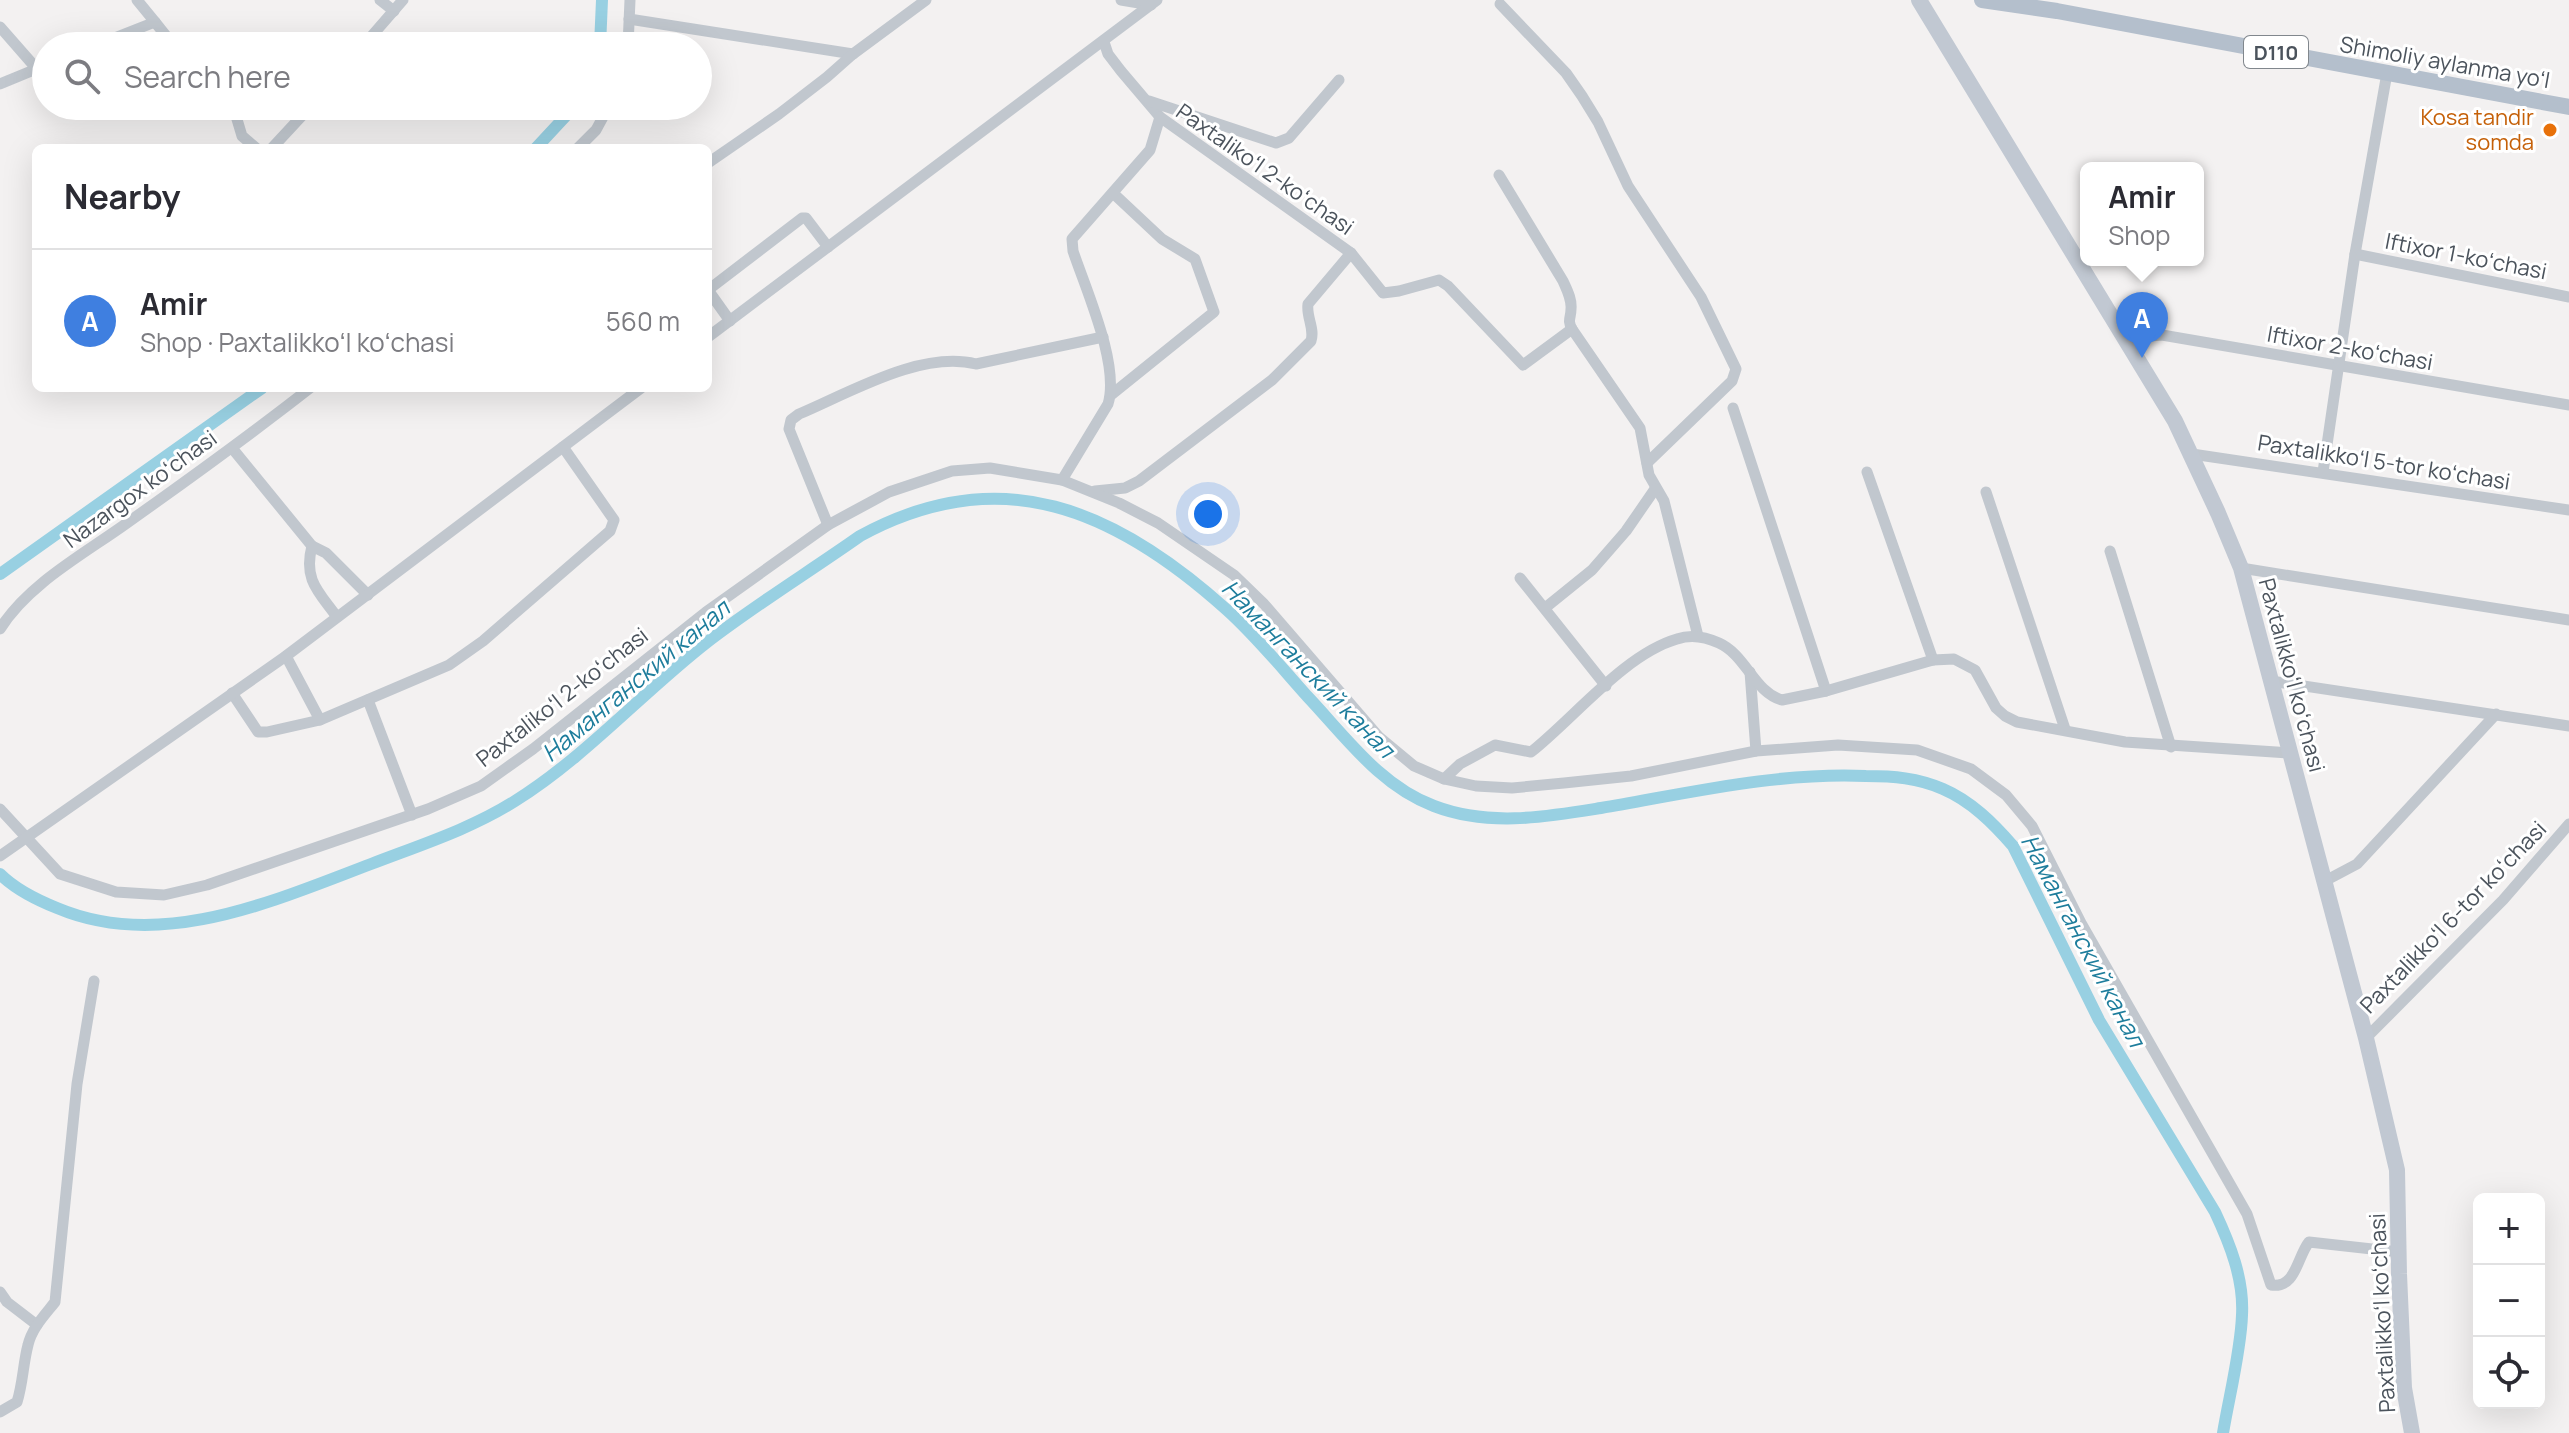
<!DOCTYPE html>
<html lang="en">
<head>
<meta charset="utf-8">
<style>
	:root { --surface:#fff; --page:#f7f7f7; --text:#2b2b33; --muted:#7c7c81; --line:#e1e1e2; --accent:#1a73e8 }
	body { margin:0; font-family:Manrope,sans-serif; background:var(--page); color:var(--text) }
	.controls { position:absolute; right:24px; bottom:24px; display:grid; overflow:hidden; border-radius:12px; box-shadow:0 8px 32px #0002 }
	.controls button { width:72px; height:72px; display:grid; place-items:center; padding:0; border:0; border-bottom:2px solid var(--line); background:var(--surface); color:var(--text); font:40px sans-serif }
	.you { position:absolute; left:1208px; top:514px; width:28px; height:28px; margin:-20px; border:6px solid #fff; border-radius:50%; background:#1a73e8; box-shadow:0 0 0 12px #1a73e833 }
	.badge { display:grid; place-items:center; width:52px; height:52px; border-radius:50%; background:var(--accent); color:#fff; font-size:26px; font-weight:700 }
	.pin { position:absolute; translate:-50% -66px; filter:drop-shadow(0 2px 4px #0008) }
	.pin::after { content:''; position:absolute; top:42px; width:28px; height:24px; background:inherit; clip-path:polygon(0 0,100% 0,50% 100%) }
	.popup { position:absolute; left:2080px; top:162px; width:124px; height:104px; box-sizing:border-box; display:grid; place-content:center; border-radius:12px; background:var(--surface); filter:drop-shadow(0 2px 6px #0005); font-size:26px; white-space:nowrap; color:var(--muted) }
	.popup b { font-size:30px; color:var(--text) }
	.popup::after { content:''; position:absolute; left:50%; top:100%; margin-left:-16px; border:16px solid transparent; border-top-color:var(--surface) }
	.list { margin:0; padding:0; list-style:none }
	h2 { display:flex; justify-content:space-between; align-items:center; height:104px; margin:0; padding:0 32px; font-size:34px }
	h2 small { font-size:26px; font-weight:400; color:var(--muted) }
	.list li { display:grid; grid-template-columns:52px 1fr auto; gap:24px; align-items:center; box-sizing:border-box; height:144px; padding:0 32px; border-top:2px solid var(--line) }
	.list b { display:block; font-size:30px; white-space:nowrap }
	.list p { margin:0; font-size:26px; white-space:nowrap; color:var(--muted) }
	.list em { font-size:26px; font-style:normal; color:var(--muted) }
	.icon { flex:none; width:44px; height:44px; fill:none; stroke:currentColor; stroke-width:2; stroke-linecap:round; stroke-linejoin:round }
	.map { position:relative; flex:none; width:2569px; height:1433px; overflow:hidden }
	.search { position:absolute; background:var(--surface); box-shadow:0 8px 32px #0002; left:32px; top:32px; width:680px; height:88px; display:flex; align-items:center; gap:20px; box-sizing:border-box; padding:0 28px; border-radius:44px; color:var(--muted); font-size:30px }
	.panel { position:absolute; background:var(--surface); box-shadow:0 8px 32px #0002; left:32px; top:144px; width:680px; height:248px; border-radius:12px }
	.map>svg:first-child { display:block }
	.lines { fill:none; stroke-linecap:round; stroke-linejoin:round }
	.canal { stroke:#98d0e2; stroke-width:12 }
	.street { stroke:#c1c7ce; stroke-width:11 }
	.secondary { stroke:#c1c8d2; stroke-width:16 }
	.primary { stroke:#b4bfcc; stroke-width:16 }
	.food-dot { fill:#e8710a; stroke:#fff; stroke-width:3 }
	.labels { text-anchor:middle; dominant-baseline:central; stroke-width:6; stroke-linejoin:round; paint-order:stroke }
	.shield { fill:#fff; stroke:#81878d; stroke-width:2 }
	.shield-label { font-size:20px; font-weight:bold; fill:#4b535c }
	.street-label { font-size:22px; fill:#4b535c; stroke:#fff }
	.food-label { font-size:22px; fill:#c56008; stroke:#fff; text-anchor:end }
	.water-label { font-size:24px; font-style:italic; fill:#1e7d9c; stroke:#fff }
</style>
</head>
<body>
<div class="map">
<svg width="2569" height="1433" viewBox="0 0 2569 1433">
	<rect width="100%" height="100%" fill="#f3f1f1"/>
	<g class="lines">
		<g class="canal">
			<path d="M600,46L602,0"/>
			<path d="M536,148L575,106"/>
			<path d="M0,574L262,388"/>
			<path d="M0,874C15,889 37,900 57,908C161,952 273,901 371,864C420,845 471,829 515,801C584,758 642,693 706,643C755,605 809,572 860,536C1001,459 1116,510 1227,610C1256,636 1281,667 1307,696C1345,736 1380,786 1434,806C1489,827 1545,817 1601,808C1689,793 1777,772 1866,776C1893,776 1918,778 1943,789C1971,801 1993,823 2013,846L2099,1020L2215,1212C2230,1244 2244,1279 2242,1315C2241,1350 2229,1397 2223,1433"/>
		</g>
		<g class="street">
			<path d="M380,0L394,11"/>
			<path d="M1121,0L1151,5"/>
			<path d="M1500,4L1566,73L1582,96L1598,122L1628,186L1701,297L1736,369L1732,381L1647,463"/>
			<path d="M629,19L853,54"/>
			<path d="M155,22L174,46"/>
			<path d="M0,27L36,68"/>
			<path d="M1104,42L1108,54L1121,71L1160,117L1351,253L1383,293L1399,291L1439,280L1448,286L1523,365L1572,329"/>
			<path d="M94,46L155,22L137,0"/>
			<path d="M363,46L403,0"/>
			<path d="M628,46L630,0"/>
			<path d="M0,84L46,65"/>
			<path d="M1149,101L1276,143L1289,138L1339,80"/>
			<path d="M233,106L242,136L256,148"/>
			<path d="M272,148L311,106"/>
			<path d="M578,148L596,130L609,106"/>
			<path d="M708,163L779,114L827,77L853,54L926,0"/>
			<path d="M1499,175L1563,281C1567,290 1572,299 1571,309C1571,318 1567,320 1572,329L1640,428L1649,475L1664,501L1698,636"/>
			<path d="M2355,254L2569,297"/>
			<path d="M708,290L802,218H806L828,247"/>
			<path d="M708,290L730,321"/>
			<path d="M708,337L1157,0"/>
			<path d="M2125,338L2162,335L2569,405"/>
			<path d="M1111,395L1214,312L1195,259L1162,239L1114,194"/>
			<path d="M1733,408L1826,691"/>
			<path d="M232,448L312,546C303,580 319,592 337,617"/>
			<path d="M2192,454L2569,510"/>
			<path d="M1867,472L1933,660"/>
			<path d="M2323,472L2355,254L2387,73"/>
			<path d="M1062,480L1108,404C1120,365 1086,290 1073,251L1072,239L1150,150L1160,117"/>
			<path d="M1095,491L1125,488L1139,481L1272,380L1311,341C1315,328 1306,317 1308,304L1351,253"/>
			<path d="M1986,492L2065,729"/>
			<path d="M828,525L789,429L791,420L799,414C849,393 921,350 976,364L1103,337"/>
			<path d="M312,546L326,553L368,595"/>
			<path d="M2110,551L2171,747"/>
			<path d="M2241,568L2569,620"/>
			<path d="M1520,578L1606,686"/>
			<path d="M1545,608L1592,570L1626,531L1655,489"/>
			<path d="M0,629C28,584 84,554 127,523C189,479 250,435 310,388"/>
			<path d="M286,656L320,720"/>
			<path d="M1750,672L1756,751"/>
			<path d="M2271,681L2569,726"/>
			<path d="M232,693L258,732H267L320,720L449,665L483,641L610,531L614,520L563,447"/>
			<path d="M368,700L412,815"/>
			<path d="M1444,779L1460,764L1495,745L1531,752C1574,718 1625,654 1677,639C1691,634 1706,637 1719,643C1746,655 1754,692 1782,700L1826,691L1933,660L1954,659L1975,670L1996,708L2005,716L2017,722L2125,742L2290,753"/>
			<path d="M0,809L60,874L116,892L164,895L207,885L428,809L481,786L533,749L706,612L828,525L889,492L952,471L990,468L1062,480L1119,503L1158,523L1234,575L1264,604L1379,737L1414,766L1444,779L1476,786L1512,788L1564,783L1631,776L1756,751L1838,745L1917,750L1971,769L2006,795L2032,826L2081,923L2247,1214L2271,1285C2296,1289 2297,1257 2309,1242L2399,1252"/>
			<path d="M0,856L286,656L641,388"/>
			<path d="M2323,882L2357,864L2496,714"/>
			<path d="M2366,1038L2503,900L2569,824"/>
			<path d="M0,1292L7,1302L37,1325"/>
			<path d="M0,1412L17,1402C23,1383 23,1364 28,1345C32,1328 44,1316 55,1302L77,1084L94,981"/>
		</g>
		<path class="secondary" d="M1919,0L2175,421L2218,513L2241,568L2366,1038L2397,1170L2399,1274L2404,1388L2412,1433"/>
		<path class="primary" d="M1982,0L2057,11L2569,107"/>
	</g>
	<circle class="food-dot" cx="2550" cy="130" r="8"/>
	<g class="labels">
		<rect class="shield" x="2244" y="36" width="64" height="32" rx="6"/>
		<g class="shield-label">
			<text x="2276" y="52">D110</text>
		</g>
		<g class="street-label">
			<text transform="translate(2445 62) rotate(10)">Shimoliy aylanma yoʻl</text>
			<text transform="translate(1265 169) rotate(35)">Paxtalikoʻl 2-koʻchasi</text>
			<text transform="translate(2466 256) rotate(11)">Iftixor 1-koʻchasi</text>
			<text transform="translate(2350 348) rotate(10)">Iftixor 2-koʻchasi</text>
			<text transform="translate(2384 462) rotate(9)">Paxtalikkoʻl 5-tor koʻchasi</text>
			<text transform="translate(140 489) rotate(-36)">Nazargox koʻchasi</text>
			<text transform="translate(2292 675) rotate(75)">Paxtalikkoʻl koʻchasi</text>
			<text transform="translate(562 697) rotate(-38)">Paxtalikoʻl 2-koʻchasi</text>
			<text transform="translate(2453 917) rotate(-46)">Paxtalikkoʻl 6-tor koʻchasi</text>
			<text transform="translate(2382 1313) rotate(-93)">Paxtalikkoʻl koʻchasi</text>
		</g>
		<g class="food-label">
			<text x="2534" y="117">Kosa tandir<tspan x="2534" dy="25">somda</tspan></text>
		</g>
		<g class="water-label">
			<text transform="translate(1309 668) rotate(46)">Наманганский канал</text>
			<text transform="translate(635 680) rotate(-40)">Наманганский канал</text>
			<text transform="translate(2084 940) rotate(62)">Наманганский канал</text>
		</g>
	</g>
</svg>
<div class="controls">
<button>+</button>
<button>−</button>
<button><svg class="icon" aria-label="locate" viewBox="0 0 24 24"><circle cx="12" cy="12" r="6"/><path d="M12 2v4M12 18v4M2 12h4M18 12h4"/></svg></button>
</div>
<div class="you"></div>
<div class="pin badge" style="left:2142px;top:358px;background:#3f7fe0">A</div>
<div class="popup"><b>Amir</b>Shop</div>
<div class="search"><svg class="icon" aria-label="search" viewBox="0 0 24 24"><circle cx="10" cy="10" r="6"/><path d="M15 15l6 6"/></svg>Search here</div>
<section class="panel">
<h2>Nearby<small></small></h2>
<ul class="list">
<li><span class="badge" style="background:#3f7fe0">A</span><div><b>Amir</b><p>Shop · Paxtalikkoʻl koʻchasi</p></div><em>560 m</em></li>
</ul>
</section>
</div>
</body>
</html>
